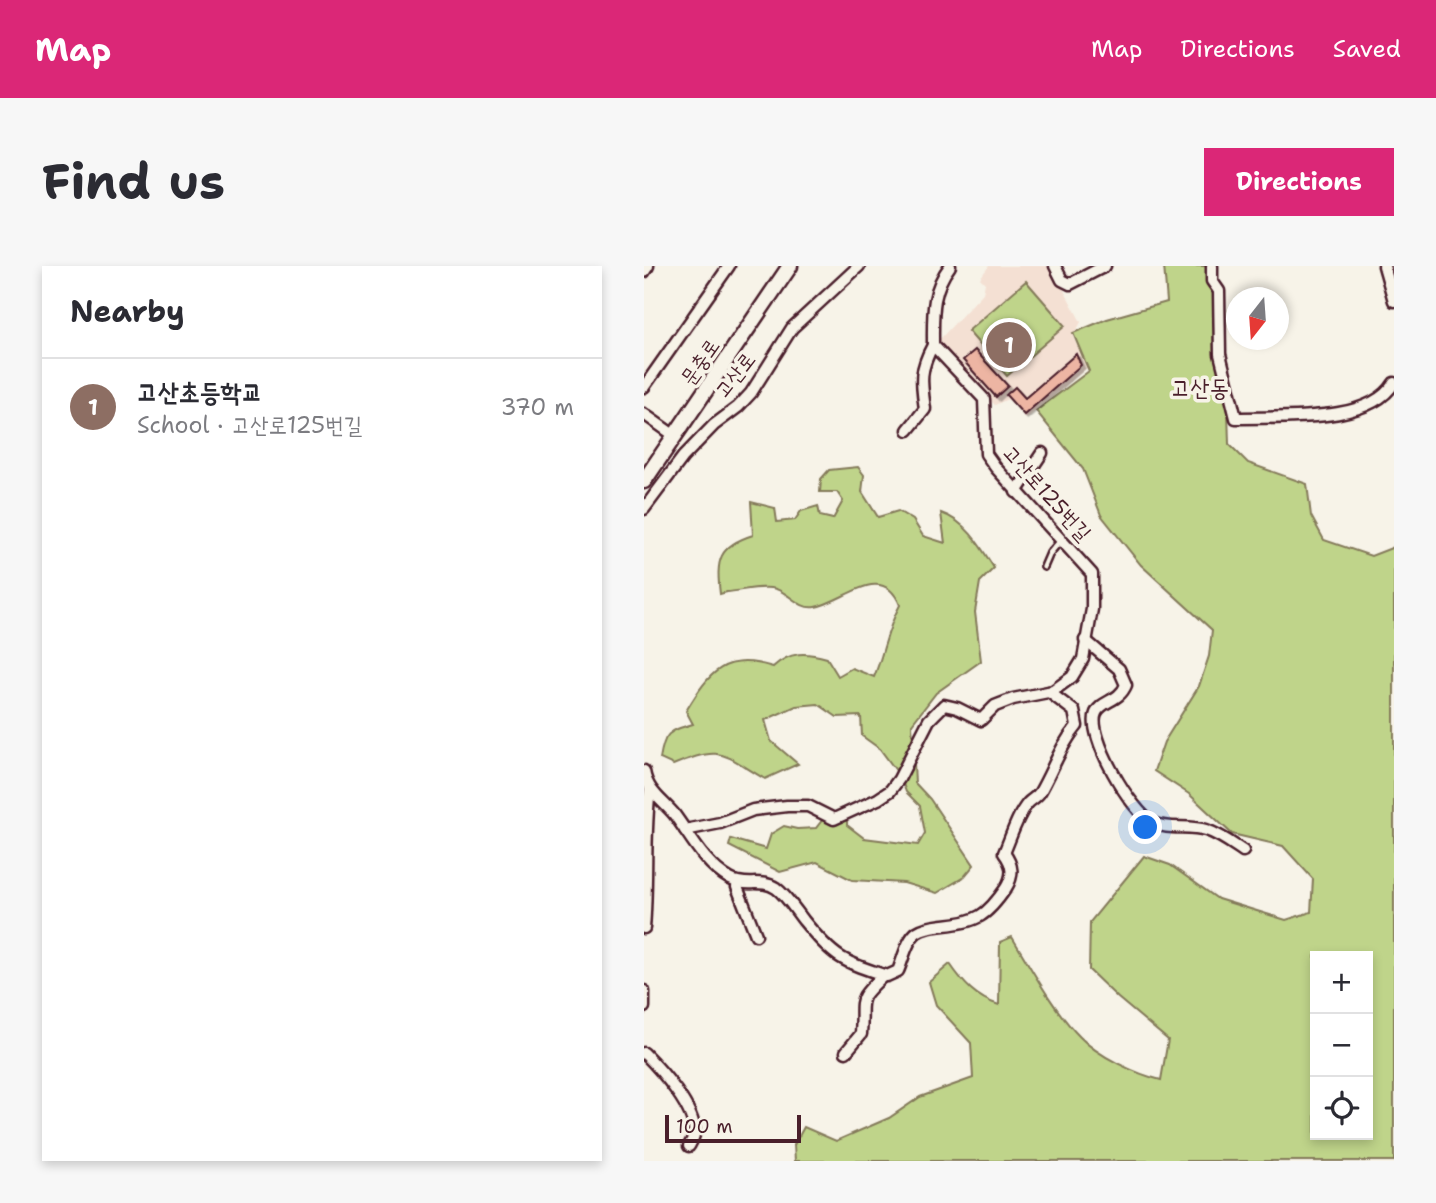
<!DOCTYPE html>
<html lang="en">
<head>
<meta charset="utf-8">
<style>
	:root { --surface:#fff; --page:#f7f7f7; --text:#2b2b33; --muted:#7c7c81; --line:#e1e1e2; --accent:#db2777 }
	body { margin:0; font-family:"Shantell Sans","Poor Story",sans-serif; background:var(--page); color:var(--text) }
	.controls { position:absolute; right:21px; bottom:21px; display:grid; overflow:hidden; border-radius:0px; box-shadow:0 4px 10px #0003 }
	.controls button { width:63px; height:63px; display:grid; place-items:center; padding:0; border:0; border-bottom:2px solid var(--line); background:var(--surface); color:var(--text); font:35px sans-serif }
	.compass { position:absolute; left:582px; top:21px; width:63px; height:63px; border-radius:50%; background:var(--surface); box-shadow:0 4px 10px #0003; rotate:197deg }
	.scale { position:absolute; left:21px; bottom:18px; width:136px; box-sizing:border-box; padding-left:7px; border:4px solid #4a1f2b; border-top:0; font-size:19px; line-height:24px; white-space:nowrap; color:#4a1f2b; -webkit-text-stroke:5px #f7f3e8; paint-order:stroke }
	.you { position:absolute; left:502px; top:562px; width:24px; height:24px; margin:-18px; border:5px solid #fff; border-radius:50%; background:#1a73e8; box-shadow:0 0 0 10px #1a73e833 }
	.badge { display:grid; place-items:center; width:46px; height:46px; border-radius:50%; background:var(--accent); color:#fff; font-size:23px; font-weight:700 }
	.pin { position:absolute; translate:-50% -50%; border:4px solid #fff; box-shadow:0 2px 7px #0006 }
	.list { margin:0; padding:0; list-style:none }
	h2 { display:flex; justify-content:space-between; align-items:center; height:91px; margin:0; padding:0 28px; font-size:30px }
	h2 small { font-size:23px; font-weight:400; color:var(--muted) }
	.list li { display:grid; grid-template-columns:46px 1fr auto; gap:21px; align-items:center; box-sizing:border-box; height:98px; padding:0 28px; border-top:2px solid var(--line) }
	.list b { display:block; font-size:26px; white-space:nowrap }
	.list p { margin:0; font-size:23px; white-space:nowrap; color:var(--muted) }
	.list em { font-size:23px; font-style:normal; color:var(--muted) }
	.icon { flex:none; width:38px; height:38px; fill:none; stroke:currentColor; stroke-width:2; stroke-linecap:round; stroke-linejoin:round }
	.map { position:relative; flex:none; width:750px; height:895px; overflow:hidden; border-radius:0px }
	header { display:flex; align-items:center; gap:42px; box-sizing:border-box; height:98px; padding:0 35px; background:var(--accent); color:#fff }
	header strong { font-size:33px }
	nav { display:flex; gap:38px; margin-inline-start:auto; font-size:24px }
	.intro { display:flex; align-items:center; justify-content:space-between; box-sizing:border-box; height:168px; padding:0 42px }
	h1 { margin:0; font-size:49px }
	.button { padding:18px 32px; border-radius:0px; background:var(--accent); color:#fff; font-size:24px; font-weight:700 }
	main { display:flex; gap:42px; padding:0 42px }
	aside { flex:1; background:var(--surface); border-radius:0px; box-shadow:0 4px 10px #0003 }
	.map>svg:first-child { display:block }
	.built { fill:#f4e0d3 }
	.green { fill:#bfd48a; stroke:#847a5a; stroke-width:2; fill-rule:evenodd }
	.building { fill:#edb5a3; stroke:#4a1f2b; stroke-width:2; filter:url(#shadow) }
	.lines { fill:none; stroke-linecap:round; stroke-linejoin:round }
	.lane-casing { stroke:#4a1f2b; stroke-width:10 }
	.street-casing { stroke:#4a1f2b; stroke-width:15 }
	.secondary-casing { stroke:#4a1f2b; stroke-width:19 }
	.lane { stroke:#f7f3e8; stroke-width:5 }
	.street { stroke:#f7f3e8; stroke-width:10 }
	.secondary { stroke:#f7f3e8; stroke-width:14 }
	.labels { text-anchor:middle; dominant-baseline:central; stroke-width:7; stroke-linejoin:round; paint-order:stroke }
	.street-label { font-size:21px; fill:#4a1f2b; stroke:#f7f3e8 }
	.quarter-label { font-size:24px; fill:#4a1f2b; stroke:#f7f3e8 }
</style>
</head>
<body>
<header>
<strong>Map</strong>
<nav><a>Map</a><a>Directions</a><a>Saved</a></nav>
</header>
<div class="intro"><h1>Find us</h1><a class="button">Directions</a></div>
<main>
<aside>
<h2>Nearby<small></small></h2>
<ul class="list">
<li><span class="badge" style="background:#8d6e63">1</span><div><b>고산초등학교</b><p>School · 고산로125번길</p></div><em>370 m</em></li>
</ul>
</aside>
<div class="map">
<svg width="750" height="895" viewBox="0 0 750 895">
	<defs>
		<filter id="shadow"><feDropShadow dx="3.5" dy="3.5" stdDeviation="0" flood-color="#0004"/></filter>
	</defs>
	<rect width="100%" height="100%" fill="#f7f3e8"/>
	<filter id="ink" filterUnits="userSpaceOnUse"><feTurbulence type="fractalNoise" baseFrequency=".0143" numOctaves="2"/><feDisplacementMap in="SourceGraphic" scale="14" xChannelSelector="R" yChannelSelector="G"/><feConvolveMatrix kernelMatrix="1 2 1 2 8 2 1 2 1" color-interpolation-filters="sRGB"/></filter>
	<g filter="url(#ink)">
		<path class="built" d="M345,0H407L437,56L429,71L444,101L382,153L364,133L351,139L297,85L296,73L339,27L341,17L336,12Z"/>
		<g class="green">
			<path d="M520,0H562V17L570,29L571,88L584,145L585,178L604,197L663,218L667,250L680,274L727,290L750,281V895H151L150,879L160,861L192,875L245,852L276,831L329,812L327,777L292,739L285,716L306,698C319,717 332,732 355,739L356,676L368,671C387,702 410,745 436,771C454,790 492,808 517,814L524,774L474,732L445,704L446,656L500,590L526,599L574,633L642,654L667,646L669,613L639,580L588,568L545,528L510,505L520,476L555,420L565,390L568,364L497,299L457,249L439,203L392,145L445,105L429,67L463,53L523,36ZM724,690V869H671V690Z"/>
			<path d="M382,15L421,60L363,110L324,65Z"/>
			<path d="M214,201L220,209L218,226L234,251L254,245L269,254L279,270L301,277L297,247C322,255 337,281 350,302L336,316L331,346L337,395L292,427L268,458L271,517L286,533L330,599L320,611L293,627L260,617L208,614L173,596L136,606L85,580L87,573L122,583L127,568L140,560L153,563L172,562L179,553L203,544V559L220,572L274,579L281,567L276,540L262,526L256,510L236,483L218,470L217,450L193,451L174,438L152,440L121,454L127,475L154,498L121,513C78,488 78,478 29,499L16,493C20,467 24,465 49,458L42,445C66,405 81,386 129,401C146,385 162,386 183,392L194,410L208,402L230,411C240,387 243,362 256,339C238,295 200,336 171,341C156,344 145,327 132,323C119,319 97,325 83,326L76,328C72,294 74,280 109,269L107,236L131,242L133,256L151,254L157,245L174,240L176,250L189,253L199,235L193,226H176L177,213L185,204Z"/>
		</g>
		<g class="building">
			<path d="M331,84L364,120L352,131L319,94Z"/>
			<path d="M432,88L437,99L380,149L362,129L371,121L381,132Z"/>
		</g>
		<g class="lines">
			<defs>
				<path id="lane" d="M400,301L406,287L417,274"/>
				<g id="street">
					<path d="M411,0L418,14L426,18L461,0"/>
					<path d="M568,0V15L575,25L576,88L592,152C634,150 725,159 750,117"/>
					<path d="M740,0L750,35"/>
					<path d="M0,6L4,0"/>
					<path d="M0,121L85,0"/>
					<path d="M0,148L31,170"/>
					<path d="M264,164L281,143C277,115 275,105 289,79"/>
					<path d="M372,226L398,187"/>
					<path d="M0,243L39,191L70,159L94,141L107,127L148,62L215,0"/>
					<path d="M441,374L475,403L482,419C475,436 458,434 452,447C442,469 488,547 509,557C524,564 545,559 562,564C575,568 587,577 599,585"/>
					<path d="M0,505C3,525 18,534 30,548C47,571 60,598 86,613C101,622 117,612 132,622C143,630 152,645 160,655C190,692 199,696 243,710L254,705C259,694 263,673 273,666C280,661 292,660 300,659C333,656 343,650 362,622C370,609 369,599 360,587C367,571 373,550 384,537C388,533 393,531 396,526C409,504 416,480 433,460L430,445L405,426"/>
					<path d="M41,564L76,557L109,544L143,540H164L190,553L234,533L246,525L255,513L285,454L300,439L313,442L337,454L351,440L369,433L409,425L428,411L439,393L448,343V308L352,202L342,188L340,133L289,79C289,49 287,25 306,0"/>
					<path d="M94,617L93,621L112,669"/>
					<path d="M0,662C4,616 0,568 6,522"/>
					<path d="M0,725V741"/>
					<path d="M202,786L217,768C220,731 210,737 240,709"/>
					<path d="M0,787C16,803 54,845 50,869C50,871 46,878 45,880"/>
				</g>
				<path id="secondary" d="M0,215L146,0"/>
			</defs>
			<use href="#lane" class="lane-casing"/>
			<use href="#street" class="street-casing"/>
			<use href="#secondary" class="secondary-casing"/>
			<use href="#lane" class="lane"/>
			<use href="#street" class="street"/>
			<use href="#secondary" class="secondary"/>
		</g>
	</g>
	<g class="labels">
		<g class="street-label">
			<text transform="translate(56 96) rotate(-55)">문충로</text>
			<text transform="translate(91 109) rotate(-52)">고산로</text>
			<text transform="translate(403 227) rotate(48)">고산로125번길</text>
		</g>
		<g class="quarter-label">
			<text x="556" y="122">고산동</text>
		</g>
	</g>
</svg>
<div class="controls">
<button>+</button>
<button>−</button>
<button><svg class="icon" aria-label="locate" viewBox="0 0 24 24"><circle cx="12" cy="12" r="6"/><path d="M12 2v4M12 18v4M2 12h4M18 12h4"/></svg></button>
</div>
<svg class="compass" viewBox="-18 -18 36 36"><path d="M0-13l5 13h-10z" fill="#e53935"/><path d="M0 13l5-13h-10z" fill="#7c7c81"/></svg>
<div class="scale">100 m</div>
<div class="you"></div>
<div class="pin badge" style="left:365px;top:79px;background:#8d6e63">1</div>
</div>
</main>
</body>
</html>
